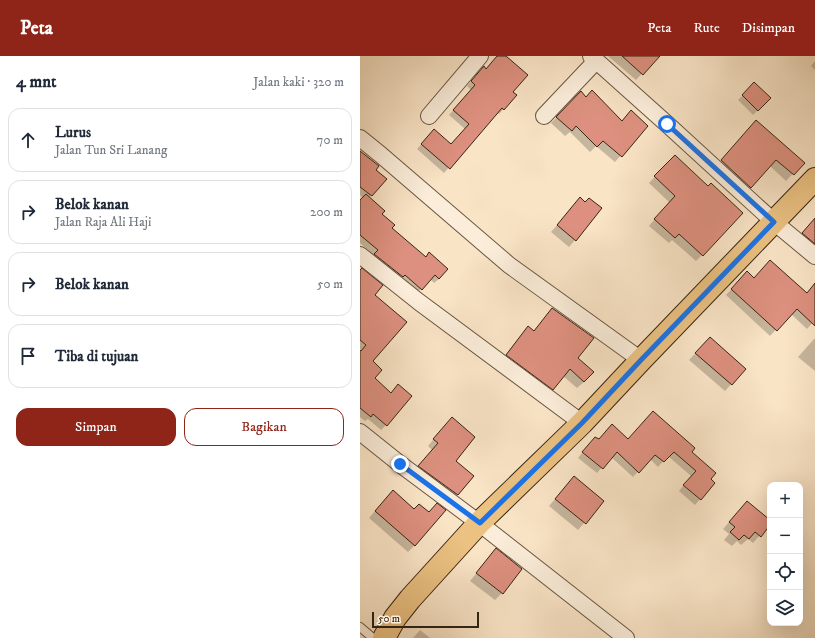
<!DOCTYPE html>
<html lang="id">
<head>
<meta charset="utf-8">
<style>
	:root { --surface:#fff; --page:#f2f2f3; --text:#1f2937; --muted:#747a83; --line:#e0e1e3; --accent:#8f2418 }
	body { margin:0; font-family:"IM FELL DW Pica",serif; background:var(--page); color:var(--text) }
	.controls { position:absolute; right:12px; bottom:12px; display:grid; overflow:hidden; border-radius:8px; box-shadow:0 4px 16px #0002 }
	.controls button { width:36px; height:36px; display:grid; place-items:center; padding:0; border:0; border-bottom:1px solid var(--line); background:var(--surface); color:var(--text); font:20px sans-serif }
	.scale { position:absolute; left:12px; bottom:10px; width:107px; box-sizing:border-box; padding-left:4px; border:2px solid #372514; border-top:0; font-size:11px; line-height:14px; white-space:nowrap; color:#372514; -webkit-text-stroke:3px #fbedda; paint-order:stroke }
	.stop { position:absolute; width:12px; height:12px; margin:-9px; border:3px solid #1a73e8; border-radius:50%; background:#fff }
	.stop.end { background:#1a73e8; border-color:#fff; box-shadow:0 1px 4px #0008 }
	.list { margin:0; padding:0; list-style:none }
	h2 { display:flex; justify-content:space-between; align-items:center; height:52px; margin:0; padding:0 16px; font-size:17px }
	h2 small { font-size:13px; font-weight:400; color:var(--muted) }
	.list li { display:grid; grid-template-columns:26px 1fr auto; gap:12px; align-items:center; box-sizing:border-box; height:64px; margin:0 8px 8px; padding:0 8px; border:1px solid var(--line); border-radius:12px }
	.list b { display:block; font-size:15px; white-space:nowrap }
	.list p { margin:0; font-size:13px; white-space:nowrap; color:var(--muted) }
	.list em { font-size:13px; font-style:normal; color:var(--muted) }
	.actions { display:flex; gap:8px; padding:12px 16px }
	.actions a { flex:1; padding:9px 0; border:1px solid var(--accent); border-radius:12px; text-align:center; font-size:14px; color:var(--accent) }
	.actions .main { background:var(--accent); color:#fff }
	.icon { flex:none; width:22px; height:22px; fill:none; stroke:currentColor; stroke-width:2; stroke-linecap:round; stroke-linejoin:round }
	.map { position:relative; flex:none; width:455px; height:582px; overflow:hidden }
	header { display:flex; align-items:center; gap:24px; box-sizing:border-box; height:56px; padding:0 20px; background:var(--accent); color:#fff }
	header strong { font-size:19px }
	nav { display:flex; gap:22px; margin-inline-start:auto; font-size:14px }
	main { display:flex }
	aside { flex:1; background:var(--surface) }
	.map>svg:first-child { display:block }
	.shadow { fill:#0003 }
	.building { fill:#dd907f; stroke:#372514 }
	.lines { fill:none; stroke-linecap:round; stroke-linejoin:round }
	.service-casing { stroke:#685540; stroke-width:10 }
	.minor-casing { stroke:#685540; stroke-width:18 }
	.primary-casing { stroke:#372514; stroke-width:24 }
	.service { stroke:#fbedda; stroke-width:8 }
	.minor { stroke:#fbedda; stroke-width:16 }
	.primary { stroke:#ecc283; stroke-width:22 }
	.route { stroke:#1a73e8; stroke-width:5 }
</style>
</head>
<body>
<header>
<strong>Peta</strong>
<nav><a>Peta</a><a>Rute</a><a>Disimpan</a></nav>
</header>
<main>
<aside>
<h2>4 mnt<small>Jalan kaki · 320 m</small></h2>
<ul class="list">
<li><svg class="icon" aria-label="ahead" viewBox="0 0 24 24"><path d="M12 20V5M6 11l6-6 6 6"/></svg><div><b>Lurus</b><p>Jalan Tun Sri Lanang</p></div><em>70 m</em></li>
<li><svg class="icon" aria-label="right" viewBox="0 0 24 24"><path d="M7 20v-9h11M14 6l5 5-5 5"/></svg><div><b>Belok kanan</b><p>Jalan Raja Ali Haji</p></div><em>200 m</em></li>
<li><svg class="icon" aria-label="right" viewBox="0 0 24 24"><path d="M7 20v-9h11M14 6l5 5-5 5"/></svg><div><b>Belok kanan</b></div><em>50 m</em></li>
<li><svg class="icon" aria-label="arrive" viewBox="0 0 24 24"><path d="M6 21V4h12l-3 4 3 4H6"/></svg><div><b>Tiba di tujuan</b></div></li>
</ul>
<div class="actions"><a class="main">Simpan</a><a>Bagikan</a></div>
</aside>
<div class="map">
<svg width="455" height="582" viewBox="0 0 455 582">
	<rect width="100%" height="100%" fill="#f9e4c6"/>
	<filter id="stains"><feTurbulence type="fractalNoise" baseFrequency=".005" numOctaves="4"/><feColorMatrix values="0 0 0 0 .2 0 0 0 0 .09 0 0 0 0 .02 0 0 0 .5 -.17"/></filter>
	<radialGradient id="worn" r=".72"><stop offset=".6" stop-color="#630" stop-opacity="0"/><stop offset="1" stop-color="#630" stop-opacity=".3"/></radialGradient>
	<g class="shadow">
		<path d="M138,0H144L152,36L156,39L139,58L137,56L84,117L57,93L70,78L91,89L105,73L89,59L111,34L107,30L119,16L126,14Z"/>
		<path d="M248,0H298L276,24Z"/>
		<path d="M455,5V14L451,10Z"/>
		<path d="M394,28L398,54L393,59L378,44Z"/>
		<path d="M221,37L226,42L261,66L265,62L287,70L255,106L236,90L230,96L210,76L205,80L191,67Z"/>
		<path d="M390,72L443,107L426,125L410,110L384,138L355,111Z"/>
		<path d="M0,96L14,114L25,123L9,142L31,172L79,223L74,227L70,223L57,237L10,203L14,199L0,187V145L3,142L0,139Z"/>
		<path d="M315,100L342,199L336,205L312,184L309,187L289,170L309,146L289,127Z"/>
		<path d="M220,143L215,184L209,191L191,176Z"/>
		<path d="M455,163V198L437,183Z"/>
		<path d="M0,214L13,239L11,305L13,322L31,338L26,369L21,374L8,363L5,365L0,361V297L2,294L0,293Z"/>
		<path d="M382,222L394,223L446,238L455,235V264L447,273L431,258L410,280L366,239Z"/>
		<path d="M192,253L217,303L224,326L217,332L203,320L186,340L140,306L162,278L173,276Z"/>
		<path d="M455,282V315L438,301Z"/>
		<path d="M343,289L385,313L365,335L329,304Z"/>
		<path d="M86,368L94,405L112,421L91,445L53,416L72,394L68,390Z"/>
		<path d="M238,384H268L330,396L350,423L354,427L335,449L319,435L331,420L308,400L298,411L290,403L273,421L251,401L237,417L218,402L230,387Z"/>
		<path d="M208,428L243,445L218,474L189,450Z"/>
		<path d="M26,442L55,489L48,496L9,462Z"/>
		<path d="M387,446L410,466V468L393,487L388,483L381,489L377,485L372,490L364,484L369,478L363,473Z"/>
		<path d="M136,494L142,537L135,544L110,525Z"/>
		<path d="M60,574L70,582H53Z"/>
	</g>
	<g class="building">
		<path d="M137,0H146L168,19L153,36L157,39L144,54L142,52L90,113L61,88L74,73L91,88L109,68L93,54L115,29L111,25L124,10L126,13Z"/>
		<path d="M262,0H300L283,19Z"/>
		<path d="M394,26L411,42L398,55L382,39Z"/>
		<path d="M232,34L262,65L271,54L288,70L262,101L243,85L237,91L216,70L212,75L196,61L221,35L226,41Z"/>
		<path d="M396,64L445,107L434,119L416,104L391,132L361,104Z"/>
		<path d="M0,95L19,110L16,114L27,123L12,140L0,131Z"/>
		<path d="M315,99L348,130L351,127L383,157L343,200L319,178L315,182L294,163L315,140L294,120Z"/>
		<path d="M6,138L25,155L22,158L35,169L32,172L66,201L69,196L88,213L79,223L75,219L62,234L45,219L43,221L14,198L18,194L0,179V144Z"/>
		<path d="M220,141L225,146L229,142L242,152L216,185L197,169Z"/>
		<path d="M455,162V188L442,177Z"/>
		<path d="M410,204L447,237L455,227V270L437,253L417,275L371,233L387,215L394,222Z"/>
		<path d="M2,212L23,229L15,239L47,266L13,305L22,314L15,322L31,337L38,328L52,340L27,370L13,358L11,361L0,352V294L1,295L6,289L0,284V214Z"/>
		<path d="M192,252L234,282L218,302L234,316L224,326L210,313L193,334L146,299L168,270L174,275Z"/>
		<path d="M350,281L386,313L372,329L335,297Z"/>
		<path d="M293,355L335,392L332,396L356,417L351,423L355,427L341,444L323,429L336,415L314,396L304,406L295,399L279,417L257,396L243,413L222,396L235,381L239,383L252,368L268,383Z"/>
		<path d="M92,361L115,381L96,405L114,420L98,439L58,410L78,387L73,383Z"/>
		<path d="M214,420L244,445L226,468L195,443Z"/>
		<path d="M33,434L54,453L59,448L69,456L77,447L86,454L55,490L15,455Z"/>
		<path d="M387,445L410,464V469L401,481L395,476L389,483L384,479L379,484L370,476L375,471L369,466Z"/>
		<path d="M136,492L162,513L143,538L116,517Z"/>
	</g>
	<g class="lines">
		<defs>
			<path id="service" d="M0,571L13,582"/>
			<g id="minor">
				<path d="M231,0L307,68L414,166L455,200"/>
				<path d="M69,60L120,0"/>
				<path d="M184,60L236,5"/>
				<path d="M0,82L21,99L149,209L281,304"/>
				<path d="M0,199L59,246L222,367"/>
				<path d="M0,376L40,408L119,467L266,582"/>
			</g>
			<path id="primary" d="M24,582L35,562L50,543L119,467L222,367L281,304L455,123"/>
		</defs>
		<use href="#service" class="service-casing"/>
		<use href="#minor" class="minor-casing"/>
		<use href="#primary" class="primary-casing"/>
		<use href="#service" class="service"/>
		<use href="#minor" class="minor"/>
		<use href="#primary" class="primary"/>
	</g>
	<g class="lines">
		<path class="route" d="M40,408L120,467L222,367L281,304L414,166L307,68"/>
	</g>
	<rect width="100%" height="100%" filter="url(#stains)"/>
	<rect width="100%" height="100%" fill="url(#worn)"/>
</svg>
<div class="controls">
<button>+</button>
<button>−</button>
<button><svg class="icon" aria-label="locate" viewBox="0 0 24 24"><circle cx="12" cy="12" r="6"/><path d="M12 2v4M12 18v4M2 12h4M18 12h4"/></svg></button>
<button><svg class="icon" aria-label="layers" viewBox="0 0 24 24"><path d="M12 4l9 5-9 5-9-5zM3 14l9 5 9-5"/></svg></button>
</div>
<div class="scale">50 m</div>
<div class="stop" style="left:307px;top:68px"></div>
<div class="stop end" style="left:40px;top:408px"></div>
</div>
</main>
</body>
</html>
